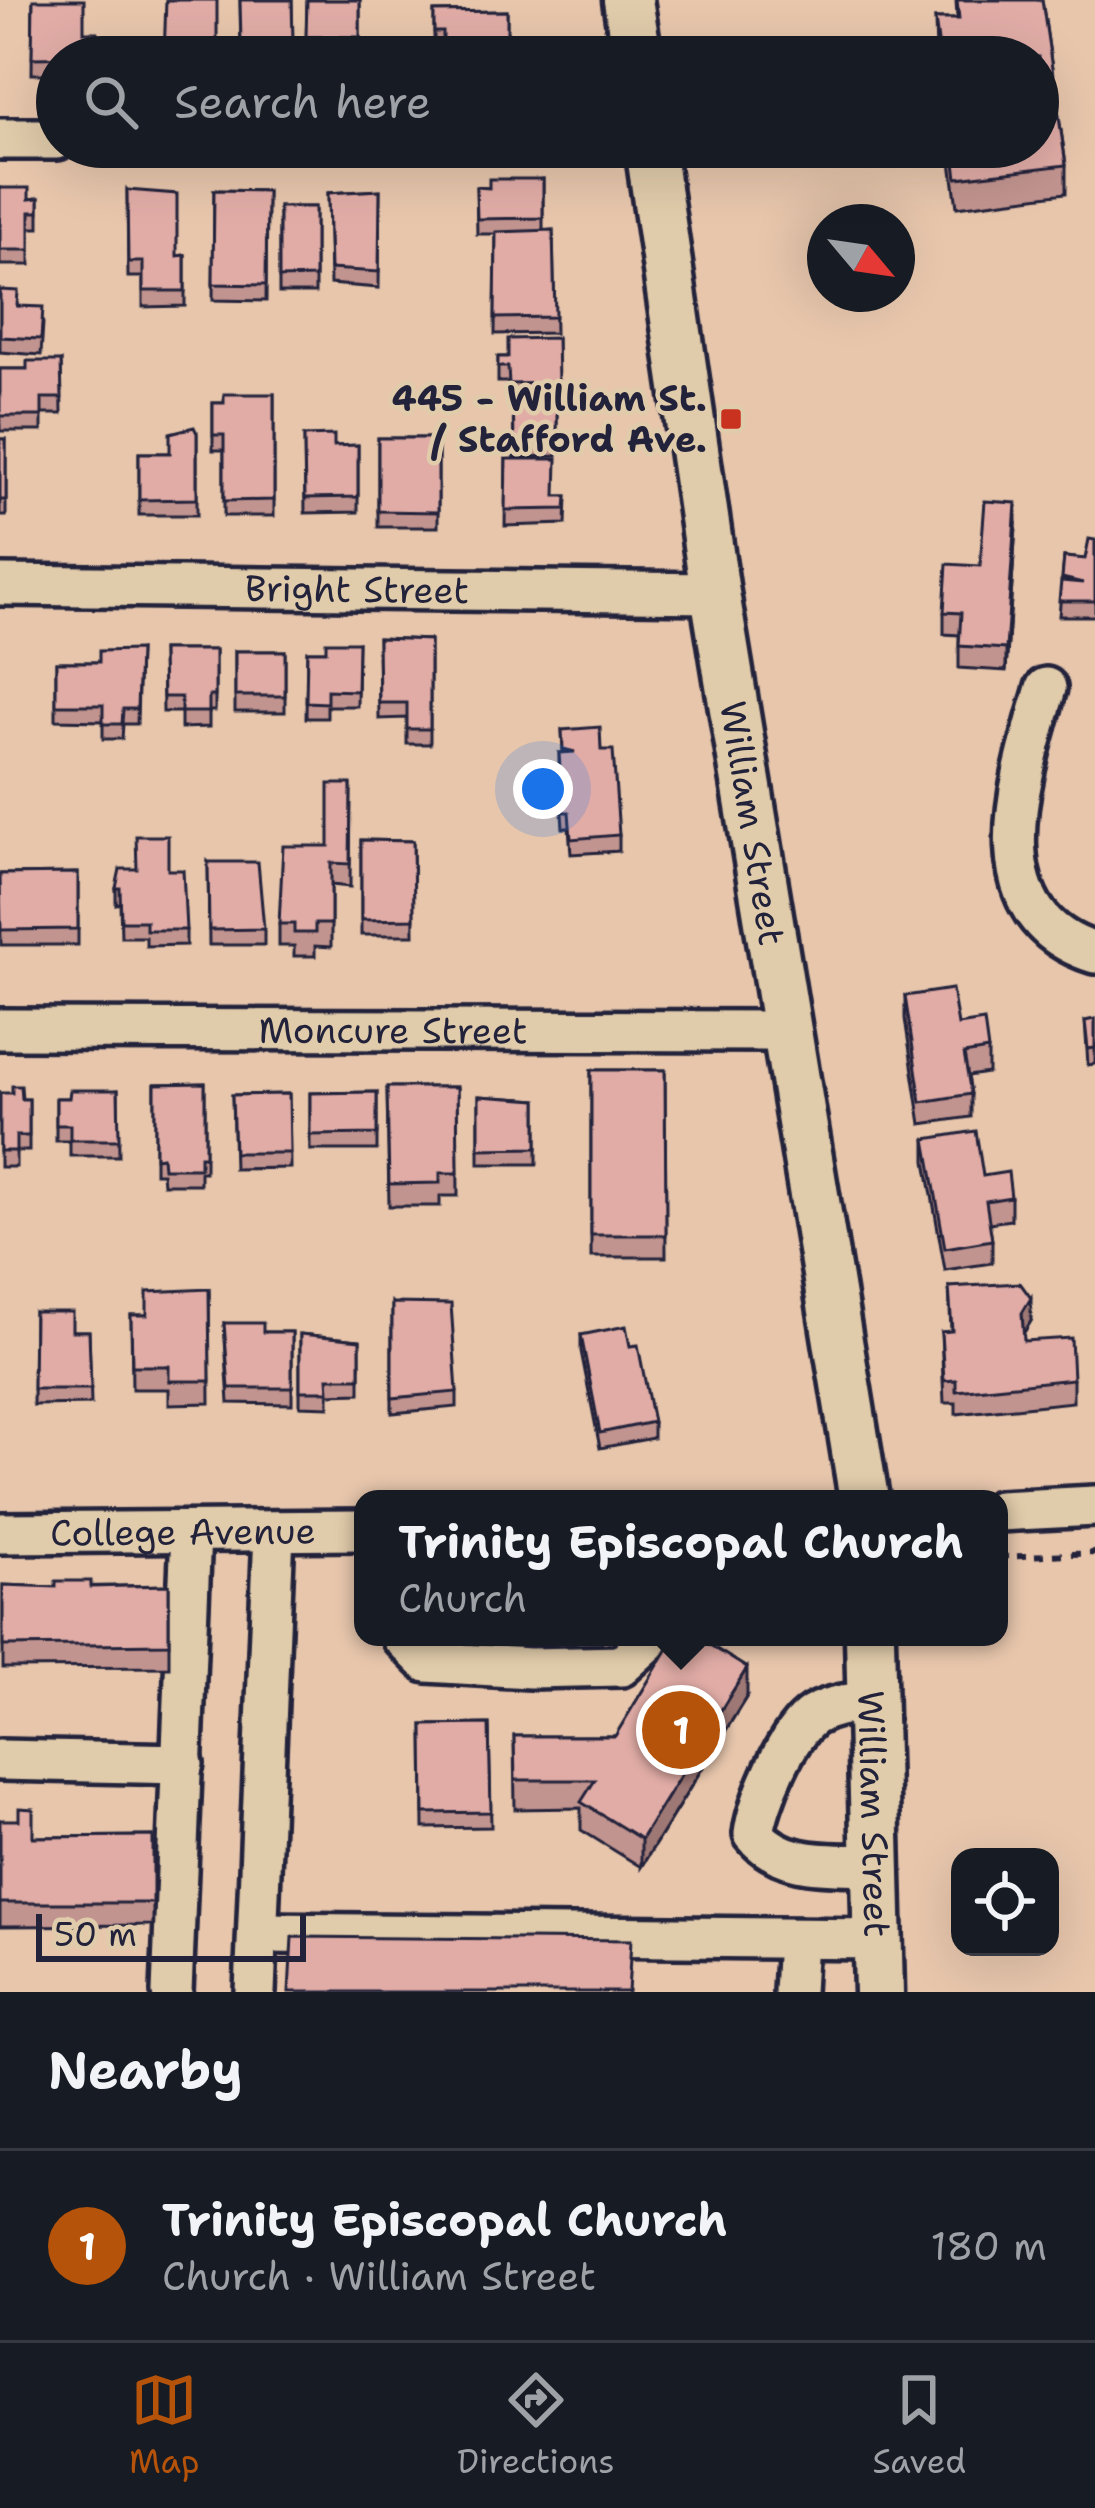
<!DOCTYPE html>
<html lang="en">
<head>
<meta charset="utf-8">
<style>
	:root { --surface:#171b24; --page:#20242c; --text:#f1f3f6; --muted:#9ea1a6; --line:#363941; --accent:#b45309 }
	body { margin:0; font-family:"Shantell Sans",sans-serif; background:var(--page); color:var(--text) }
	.controls { position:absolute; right:36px; bottom:36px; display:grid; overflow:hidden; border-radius:24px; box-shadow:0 12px 48px #0002 }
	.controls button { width:108px; height:108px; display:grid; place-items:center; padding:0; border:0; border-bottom:3px solid var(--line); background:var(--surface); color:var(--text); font:60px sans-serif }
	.compass { position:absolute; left:807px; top:204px; width:108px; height:108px; border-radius:50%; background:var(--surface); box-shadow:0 12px 48px #0002; rotate:119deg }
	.scale { position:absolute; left:36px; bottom:30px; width:270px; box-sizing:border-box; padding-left:12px; border:6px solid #22223b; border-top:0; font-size:33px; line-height:42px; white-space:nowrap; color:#22223b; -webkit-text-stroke:9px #e0cbaa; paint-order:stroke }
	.you { position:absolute; left:543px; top:789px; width:42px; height:42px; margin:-30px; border:9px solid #fff; border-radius:50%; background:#1a73e8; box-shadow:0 0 0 18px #1a73e833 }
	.badge { display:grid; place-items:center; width:78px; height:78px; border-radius:50%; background:var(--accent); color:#fff; font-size:39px; font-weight:700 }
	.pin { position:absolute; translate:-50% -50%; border:6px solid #fff; box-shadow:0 3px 12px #0006 }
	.popup { position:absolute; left:354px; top:1490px; width:654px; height:156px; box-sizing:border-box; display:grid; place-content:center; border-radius:24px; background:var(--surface); filter:drop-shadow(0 3px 9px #0005); font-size:39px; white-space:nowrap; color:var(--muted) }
	.popup b { font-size:45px; color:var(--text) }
	.popup::after { content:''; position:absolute; left:50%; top:100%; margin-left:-24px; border:24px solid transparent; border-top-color:var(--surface) }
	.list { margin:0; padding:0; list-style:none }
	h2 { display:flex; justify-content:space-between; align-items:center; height:156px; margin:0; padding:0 48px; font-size:51px }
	h2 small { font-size:39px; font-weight:400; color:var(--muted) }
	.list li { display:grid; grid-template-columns:78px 1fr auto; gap:36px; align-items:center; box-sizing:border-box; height:192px; padding:0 48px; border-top:3px solid var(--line) }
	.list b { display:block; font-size:45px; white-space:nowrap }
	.list p { margin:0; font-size:39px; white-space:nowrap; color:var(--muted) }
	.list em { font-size:39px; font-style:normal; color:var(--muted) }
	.icon { flex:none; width:66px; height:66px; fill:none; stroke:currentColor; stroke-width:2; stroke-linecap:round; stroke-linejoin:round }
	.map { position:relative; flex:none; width:1095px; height:1992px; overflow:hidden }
	.search { position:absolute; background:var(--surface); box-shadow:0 12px 48px #0002; left:36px; right:36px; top:36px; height:132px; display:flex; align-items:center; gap:30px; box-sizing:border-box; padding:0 42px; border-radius:66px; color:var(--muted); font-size:45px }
	.sheet { height:348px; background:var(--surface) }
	nav { display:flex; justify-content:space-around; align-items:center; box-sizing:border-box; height:168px; border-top:3px solid var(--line); background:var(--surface); font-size:33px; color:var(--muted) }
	nav a { display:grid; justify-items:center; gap:6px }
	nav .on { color:var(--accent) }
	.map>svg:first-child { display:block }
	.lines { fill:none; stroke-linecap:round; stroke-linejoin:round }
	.minor-casing { stroke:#22223b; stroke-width:48 }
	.major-casing { stroke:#22223b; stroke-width:57 }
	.path { stroke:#22223b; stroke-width:6; stroke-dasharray:9 9; stroke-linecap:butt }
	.minor { stroke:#e0cbaa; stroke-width:39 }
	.major { stroke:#e0cbaa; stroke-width:48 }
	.wall { fill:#c2948f; stroke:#22223b; stroke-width:3 }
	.shaded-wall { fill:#9e7874; stroke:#22223b; stroke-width:3 }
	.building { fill:#e1aca6; stroke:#22223b; stroke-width:3 }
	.poi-dot { fill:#c8321e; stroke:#e0cbaa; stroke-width:4.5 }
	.labels { text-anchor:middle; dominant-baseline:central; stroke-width:9; stroke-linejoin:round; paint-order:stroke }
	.poi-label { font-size:36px; font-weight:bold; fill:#22223b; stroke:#e0cbaa; text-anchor:end }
	.street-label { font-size:36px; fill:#22223b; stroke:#e0cbaa }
</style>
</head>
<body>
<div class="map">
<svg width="1095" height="1992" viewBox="0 0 1095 1992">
	<rect width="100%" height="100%" fill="#e7c6ac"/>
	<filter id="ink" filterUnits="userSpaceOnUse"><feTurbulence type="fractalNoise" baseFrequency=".00833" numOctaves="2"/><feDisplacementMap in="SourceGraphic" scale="24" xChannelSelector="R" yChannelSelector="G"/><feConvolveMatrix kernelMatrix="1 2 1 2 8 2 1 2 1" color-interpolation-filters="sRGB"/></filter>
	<g filter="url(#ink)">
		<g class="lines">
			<defs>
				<g id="minor">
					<path d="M0,139H57"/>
					<path id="s1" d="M0,585L715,593"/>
					<path d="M1046,688C1020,779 974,915 1095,953"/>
					<path id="s2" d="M0,1029L787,1031"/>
					<path d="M999,1511L1095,1506"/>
					<path id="s3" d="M0,1533L363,1530"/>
					<path d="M402,1637L427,1662L530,1668L621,1666L653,1637"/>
					<path d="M871,1701C851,1704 832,1705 814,1715C787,1732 758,1803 754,1834C782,1870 834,1863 877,1865"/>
					<path d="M0,1760L183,1764"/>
					<path d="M258,1933L880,1939"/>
					<path d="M172,1992L191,1532"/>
					<path d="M255,1992L274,1532"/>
					<path d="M794,1992L797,1940"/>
				</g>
				<g id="major">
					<path d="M628,0L637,57"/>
					<path id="s4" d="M650,147L715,593L864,1499"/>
					<path id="s5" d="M870,1637L879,1992"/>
				</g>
			</defs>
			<use href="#minor" class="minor-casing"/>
			<use href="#major" class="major-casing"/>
			<path class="path" d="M999,1557L1095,1553"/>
			<use href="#minor" class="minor"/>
			<use href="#major" class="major"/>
		</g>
		<g class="wall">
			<path d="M33,0L57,57V74H32Z"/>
			<path d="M240,0H292L293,57H241Z"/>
			<path d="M307,0H360V52H306Z"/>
			<path d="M956,0H1042L1066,165V193L957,207L949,147H1038V57H936L935,19H957Z"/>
			<path d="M507,11V57H443V47H434V12Z"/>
			<path d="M543,179V231L553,230L555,333L495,334L496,234H477L476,187L489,188Z"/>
			<path d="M0,188L29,199L39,198V228H30V265H0Z"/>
			<path d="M127,190L177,256L185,255V306L143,307V277H128Z"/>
			<path d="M214,190L267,191L266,301L213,300Z"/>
			<path d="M380,190L379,288L330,284L328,193Z"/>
			<rect x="279" y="207" width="36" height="86"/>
			<path d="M0,290L18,306L43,323L41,355L0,352Z"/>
			<path d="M557,338V456L514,457L513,400H509L508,382H498V357H508Z"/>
			<path d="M61,361L62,414H42V431H0V369H27Z"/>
			<path d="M274,394V516H224V450H213V403H224Z"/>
			<path d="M197,433V515H139V453H170Z"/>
			<path d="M304,436L334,446L358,445V512L305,513Z"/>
			<rect x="378" y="438" width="60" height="89"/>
			<rect x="0" y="439" width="6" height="77"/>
			<path d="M506,459L557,496H567L566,524L505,526Z"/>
			<path d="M1016,526L1006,671L959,668V635L944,634V612Z"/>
			<path d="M1095,540V616H1059L1064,557L1085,559Z"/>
			<path d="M378,638L430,640V744H407V718L379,719Z"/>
			<path d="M358,642L357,706H327V718H306L307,651H326Z"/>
			<path d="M139,650L137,724H123L122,739H103V721L56,720V662H99Z"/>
			<path d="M162,650H215V711H209V727L181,728V712H163Z"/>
			<rect x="235" y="651" width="50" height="61"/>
			<path d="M562,730L601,750L619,835V851L571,854L569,828H563L559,769V753H563Z"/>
			<path d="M351,784L350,887L331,885V947L315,946V956H294V946H279V924L329,846Z"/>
			<path d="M361,840L413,841L414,935H361Z"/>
			<path d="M208,862L264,929V945H209Z"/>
			<path d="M168,870L186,930V945L146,946V937H121L120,903L116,904V888Z"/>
			<path d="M78,873V945H1L0,874Z"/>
			<path d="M905,996L988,1050V1073L968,1076L971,1094V1117L921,1124L905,1019Z"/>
			<path d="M1095,1019V1064L1088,1065L1085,1021Z"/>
			<path d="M591,1070H665L666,1257H591Z"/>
			<path d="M205,1083V1172H200V1184H163L162,1173H155V1084Z"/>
			<path d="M387,1087H457L458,1196H440V1206H389Z"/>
			<path d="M118,1090L119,1156H70V1141H56V1098H69Z"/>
			<path d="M377,1092V1150H310V1093Z"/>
			<path d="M0,1093L22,1099H29V1151H16V1167H0Z"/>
			<path d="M289,1094L290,1168L234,1169L232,1095Z"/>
			<path d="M479,1096L537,1100V1164H479Z"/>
			<path d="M926,1139L1011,1197V1220L989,1223L992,1240V1263L945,1270L926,1161Z"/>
			<path d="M949,1287L1031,1321L1023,1333L1024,1341L1073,1379V1402L956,1414V1403H944L941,1332L951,1331Z"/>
			<path d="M209,1289L210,1403L169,1404V1389H132L131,1315H147Z"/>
			<path d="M392,1303L457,1392V1407L392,1413Z"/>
			<path d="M34,1312L72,1331H89L91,1404L33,1405Z"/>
			<path d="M224,1323L263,1332H292V1404L229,1403Z"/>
			<path d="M300,1334L360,1340V1393L329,1394V1407L300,1406Z"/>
			<path d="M581,1335L630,1346L653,1422V1438L600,1448L581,1351Z"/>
			<path d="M3,1585L56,1587L169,1585V1667L3,1668Z"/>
			<path d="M747,1696L641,1867L581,1830V1808L515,1809L514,1736H615Z"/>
			<path d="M489,1724L491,1827L424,1828L423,1725Z"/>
			<path d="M0,1820L33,1837L153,1836V1925L0,1926Z"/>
		</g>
		<g class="shaded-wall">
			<path d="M1016,503V526L1006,671V649Z"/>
			<path d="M1031,1298V1321L1022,1336V1313Z"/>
			<path d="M747,1668V1696L641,1867V1839Z"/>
		</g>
		<g class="building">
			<path d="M33,0H84V32H97L96,57L32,58Z"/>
			<path d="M166,0H217V57H164Z"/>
			<path d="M240,0H292L293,43H241Z"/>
			<path d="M307,0H360V37H306Z"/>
			<path d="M957,0H1042L1066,165L957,178L953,147H1038V57H940L935,19H959Z"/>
			<path d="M507,11V54L443,55V32H434V12Z"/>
			<path d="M489,179H543V218L477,219L476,187L489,188Z"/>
			<path d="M0,188H29V199L39,198V212H30V250H0Z"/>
			<path d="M127,190L177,194V256L185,255V291H143V262H128Z"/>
			<path d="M214,190L267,191L266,285L213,284Z"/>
			<path d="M380,190L379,272L330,269L328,193Z"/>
			<path d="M279,207H315V277L279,278Z"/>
			<path d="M553,230L555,317L495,318L496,232Z"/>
			<path d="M0,290L18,291L17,306L43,307L41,339L0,337Z"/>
			<path d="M557,338L558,383L509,384L508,367H498V357H508V339Z"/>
			<path d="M27,361H61L62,398H42V416H0V369H27Z"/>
			<path d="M557,393V441L514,442L513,394Z"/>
			<path d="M224,394H274V500L224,501V435H213V403H224Z"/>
			<path d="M194,427L197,433V499L139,500V453H170V433Z"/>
			<path d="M334,435V446L358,445V497L305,498L304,436Z"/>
			<path d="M378,438H438V512L378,511Z"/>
			<rect x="0" y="439" width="6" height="61"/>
			<path d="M506,459H557L556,496H567L566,509L505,510Z"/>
			<path d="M985,501L1016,503L1006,649L959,646L961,613L944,612L947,564L980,566Z"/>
			<path d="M1089,539L1095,540V601H1059L1061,581L1083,583L1062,578L1064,557L1085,559Z"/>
			<path d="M378,638L430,640V729H407V703H379Z"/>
			<path d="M326,642H358L357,691L327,690V703L306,702L307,651H326Z"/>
			<path d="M139,650L137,709H123L122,724H103V705H56V662H99V651Z"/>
			<path d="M162,650H215V696H209V712H181V697H163Z"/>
			<rect x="235" y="651" width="50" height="45"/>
			<path d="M600,727L601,750H613L619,835L571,839L569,812H563L559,753L575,752L563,749L562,730Z"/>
			<path d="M329,784H351L350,864L331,863V924H315V933H294V924H279L283,846H329Z"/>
			<path d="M136,836H168V870H183L186,930H146V921H121L120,888H116L120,869H137Z"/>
			<path d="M361,840L413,841L414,919L361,920Z"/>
			<path d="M208,862H258L264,929L209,930Z"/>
			<path d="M78,873V929L1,930L0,874Z"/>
			<path d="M952,989L958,1025L984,1021L988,1050L964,1054L971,1094L921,1102L905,996Z"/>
			<path d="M1095,1019V1048L1088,1049L1085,1021Z"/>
			<path d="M591,1070H665L666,1235H591Z"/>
			<path d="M205,1083V1156H200V1168H163L162,1157L155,1158V1084Z"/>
			<path d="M12,1086H21L22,1099H29V1136H16V1151H0V1093H12Z"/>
			<path d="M387,1087H457L458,1173H440V1183L389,1184Z"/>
			<path d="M70,1090H118L119,1140H70V1125H56V1098H69Z"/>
			<path d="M377,1092V1134L310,1135V1093Z"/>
			<path d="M289,1094L290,1153H234L232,1095Z"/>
			<path d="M479,1096L537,1100V1148L479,1149Z"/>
			<path d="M976,1131L983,1176L1008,1172L1011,1197L986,1201L992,1240L945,1248L926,1139Z"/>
			<path d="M1020,1283L1031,1298L1022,1313L1024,1341L1071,1338L1073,1379L956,1391V1380L944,1381L941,1332L952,1331L949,1287Z"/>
			<path d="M209,1289L210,1381H169V1366H132L131,1315H147V1292Z"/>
			<path d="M392,1303L451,1304L457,1392L392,1398Z"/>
			<path d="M34,1312H72V1331H89L91,1389H33Z"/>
			<path d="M224,1323H263V1332H292V1388H229Z"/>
			<path d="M626,1326L630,1346L638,1345L653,1422L600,1433L581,1335Z"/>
			<path d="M300,1334L360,1340V1378H328L329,1391H300Z"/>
			<path d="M56,1581H91V1587L169,1585V1644L3,1646V1585L56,1587Z"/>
			<path d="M675,1637H697L747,1668L641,1839L581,1802L595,1780H515L514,1736H615Z"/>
			<path d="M489,1724L491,1812L424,1813L423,1725Z"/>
			<path d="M19,1808L33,1809V1837L153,1836V1903H0V1820H19Z"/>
			<path d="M292,1937L631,1940L628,1992H289Z"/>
		</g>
	</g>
	<rect class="poi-dot" x="719" y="407" width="24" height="24" rx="6"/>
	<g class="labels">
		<g class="poi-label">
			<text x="707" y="398">445 - William St.<tspan x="707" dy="41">/ Stafford Ave.</tspan></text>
		</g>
		<g class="street-label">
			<text stroke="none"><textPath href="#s1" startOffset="357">Bright Street</textPath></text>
			<text stroke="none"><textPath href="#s4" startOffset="684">William Street</textPath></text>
			<text stroke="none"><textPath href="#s2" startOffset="393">Moncure Street</textPath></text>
			<text stroke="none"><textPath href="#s3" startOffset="183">College Avenue</textPath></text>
			<text stroke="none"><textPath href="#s5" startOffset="177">William Street</textPath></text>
		</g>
	</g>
</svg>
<div class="controls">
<button><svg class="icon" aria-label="locate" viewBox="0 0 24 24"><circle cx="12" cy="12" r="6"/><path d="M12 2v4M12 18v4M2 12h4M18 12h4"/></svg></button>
</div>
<svg class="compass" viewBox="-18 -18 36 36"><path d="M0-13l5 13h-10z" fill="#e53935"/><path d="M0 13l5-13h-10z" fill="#9ea1a6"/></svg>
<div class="scale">50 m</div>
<div class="you"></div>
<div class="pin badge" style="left:681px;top:1730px">1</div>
<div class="popup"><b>Trinity Episcopal Church</b>Church</div>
<div class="search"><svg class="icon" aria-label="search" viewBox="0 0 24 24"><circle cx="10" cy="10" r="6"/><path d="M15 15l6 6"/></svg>Search here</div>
</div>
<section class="sheet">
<h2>Nearby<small></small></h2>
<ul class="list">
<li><span class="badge">1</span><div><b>Trinity Episcopal Church</b><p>Church · William Street</p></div><em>180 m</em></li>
</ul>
</section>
<nav>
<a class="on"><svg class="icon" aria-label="map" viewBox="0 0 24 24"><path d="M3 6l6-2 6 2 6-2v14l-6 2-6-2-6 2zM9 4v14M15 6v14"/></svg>Map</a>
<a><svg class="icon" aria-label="directions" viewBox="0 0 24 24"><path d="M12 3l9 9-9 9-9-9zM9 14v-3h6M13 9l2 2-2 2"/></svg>Directions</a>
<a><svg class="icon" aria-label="saved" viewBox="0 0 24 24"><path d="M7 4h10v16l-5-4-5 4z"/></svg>Saved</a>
</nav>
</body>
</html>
